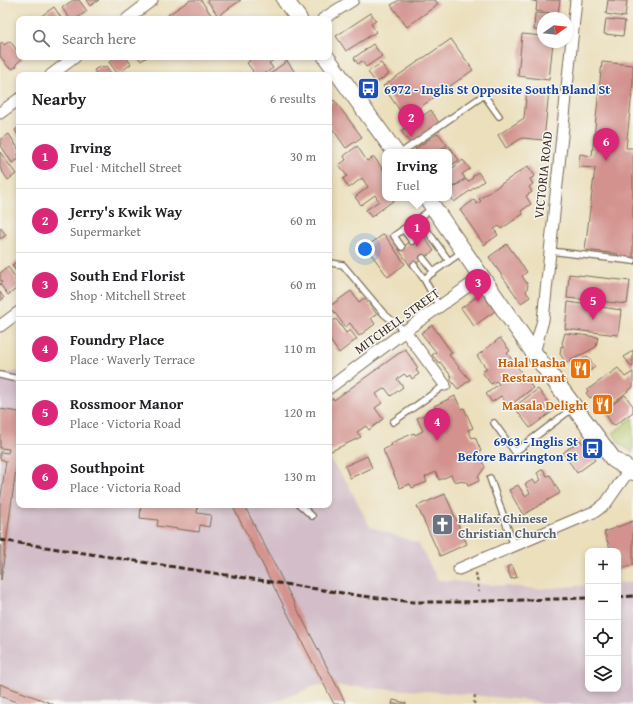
<!DOCTYPE html>
<html lang="en">
<head>
<meta charset="utf-8">
<style>
	:root { --surface:#fff; --page:#f2f2f2; --text:#202124; --muted:#757577; --line:#e0e0e0; --accent:#db2777 }
	body { margin:0; font-family:"Gentium Book Plus",serif; background:var(--page); color:var(--text) }
	.controls { position:absolute; right:12px; bottom:12px; display:grid; overflow:hidden; border-radius:8px; box-shadow:0 2px 6px #0003 }
	.controls button { width:36px; height:36px; display:grid; place-items:center; padding:0; border:0; border-bottom:1px solid var(--line); background:var(--surface); color:var(--text); font:20px sans-serif }
	.compass { position:absolute; left:537px; top:12px; width:36px; height:36px; border-radius:50%; background:var(--surface); box-shadow:0 2px 6px #0003; rotate:75deg }
	.you { position:absolute; left:365px; top:249px; width:14px; height:14px; margin:-10px; border:3px solid #fff; border-radius:50%; background:#1a73e8; box-shadow:0 0 0 6px #1a73e833 }
	.badge { display:grid; place-items:center; width:26px; height:26px; border-radius:50%; background:var(--accent); color:#fff; font-size:13px; font-weight:700 }
	.pin { position:absolute; translate:-50% -33px; filter:drop-shadow(0 1px 2px #0008) }
	.pin::after { content:''; position:absolute; top:21px; width:14px; height:12px; background:inherit; clip-path:polygon(0 0,100% 0,50% 100%) }
	.popup { position:absolute; left:382px; top:149px; width:70px; height:52px; box-sizing:border-box; display:grid; place-content:center; border-radius:8px; background:var(--surface); filter:drop-shadow(0 1px 3px #0005); font-size:13px; white-space:nowrap; color:var(--muted) }
	.popup b { font-size:15px; color:var(--text) }
	.popup::after { content:''; position:absolute; left:50%; top:100%; margin-left:-8px; border:8px solid transparent; border-top-color:var(--surface) }
	.list { margin:0; padding:0; list-style:none }
	h2 { display:flex; justify-content:space-between; align-items:center; height:52px; margin:0; padding:0 16px; font-size:17px }
	h2 small { font-size:13px; font-weight:400; color:var(--muted) }
	.list li { display:grid; grid-template-columns:26px 1fr auto; gap:12px; align-items:center; box-sizing:border-box; height:64px; padding:0 16px; border-top:1px solid var(--line) }
	.list b { display:block; font-size:15px; white-space:nowrap }
	.list p { margin:0; font-size:13px; white-space:nowrap; color:var(--muted) }
	.list em { font-size:13px; font-style:normal; color:var(--muted) }
	.icon { flex:none; width:22px; height:22px; fill:none; stroke:currentColor; stroke-width:2; stroke-linecap:round; stroke-linejoin:round }
	.map { position:relative; flex:none; width:633px; height:704px; overflow:hidden }
	.search { position:absolute; background:var(--surface); box-shadow:0 2px 6px #0003; left:16px; top:16px; width:316px; height:44px; display:flex; align-items:center; gap:10px; box-sizing:border-box; padding:0 14px; border-radius:8px; color:var(--muted); font-size:15px }
	.panel { position:absolute; background:var(--surface); box-shadow:0 2px 6px #0003; left:16px; top:72px; width:316px; height:436px; border-radius:8px }
	.map>svg:first-child { display:block }
	.industrial { fill:#d2bdc8 }
	.green { fill:#b5c669; stroke:#787844 }
	.building { fill:#d3928d }
	.lines { fill:none; stroke-linecap:round; stroke-linejoin:round }
	.lane-casing { stroke:#796955; stroke-width:8 }
	.street-casing { stroke:#796955; stroke-width:13 }
	.secondary-casing { stroke:#796955; stroke-width:18 }
	.path { stroke:#796955; stroke-width:2.5; stroke-dasharray:3 3; stroke-linecap:butt }
	.lane { stroke:#fff; stroke-width:5.5 }
	.street { stroke:#fff; stroke-width:11 }
	.secondary { stroke:#fff; stroke-width:16 }
	.rail { stroke:#3b2a1e; stroke-width:3; stroke-dasharray:6 3; stroke-linecap:butt }
	.labels { text-anchor:middle; dominant-baseline:central; stroke-width:3; stroke-linejoin:round; paint-order:stroke }
	.transit-label { font-size:13px; font-weight:bold; fill:#164399; stroke:#f6f6f2; text-anchor:start }
	.street-label { font-size:13px; fill:#3b2a1e; stroke:#f6f6f2 }
	.food-label { font-size:13px; font-weight:bold; fill:#c56008; stroke:#f6f6f2; text-anchor:end }
	.worship-label { font-size:13px; font-weight:bold; fill:#5b616d; stroke:#f6f6f2; text-anchor:start }
</style>
</head>
<body>
<div class="map">
<svg width="633" height="704" viewBox="0 0 633 704">
	<rect width="100%" height="100%" fill="#f6f6f2"/>
	<filter id="ink" filterUnits="userSpaceOnUse"><feTurbulence type="fractalNoise" baseFrequency=".025" numOctaves="2"/><feDisplacementMap in="SourceGraphic" scale="8" xChannelSelector="R" yChannelSelector="G"/><feConvolveMatrix kernelMatrix="1 2 1 2 8 2 1 2 1" color-interpolation-filters="sRGB"/></filter>
	<filter id="wash" filterUnits="userSpaceOnUse"><feTurbulence type="fractalNoise" baseFrequency=".012" numOctaves="4" result="noise"/><feDisplacementMap in="SourceGraphic" scale="16" xChannelSelector="R" yChannelSelector="G"/><feGaussianBlur stdDeviation="0.9" result="paint"/><feColorMatrix in="noise" values="0 0 0 0 0 0 0 0 0 0 0 0 0 0 0 0 0 1.4 0 .05"/><feComposite in="paint" operator="in"/></filter>
	<g filter="url(#wash)">
		<rect width="100%" height="100%" fill="#ebdfbc"/>
		<path class="industrial" d="M19,371V505H329V459L348,484L370,527L418,543L438,580L538,589L588,585V689H618V583L633,582V704H542L535,701L440,692L317,685L269,704H0V374Z"/>
		<path class="green" d="M633,417V453L620,444L613,433Z"/>
		<g id="blocks">
			<g class="building">
				<path d="M73,0H79L87,11L76,19H70L62,8Z"/>
				<path d="M86,0H99L90,6Z"/>
				<path d="M190,0H201L214,19H171L168,15Z"/>
				<path d="M207,0H241L218,16Z"/>
				<path d="M399,0H435L438,4L407,27L391,5Z"/>
				<path d="M530,0H560L558,14L536,11L537,2Z"/>
				<path d="M608,0L627,1L625,17L606,14Z"/>
				<path d="M54,7L62,19H37Z"/>
				<path d="M371,13L376,21L371,24L376,32L346,51L336,36Z"/>
				<path d="M535,13L558,15L557,18H543V31L534,30Z"/>
				<path d="M606,19L625,21L623,36L604,34Z"/>
				<path d="M522,34L543,36V42H553L549,80L518,76Z"/>
				<path d="M451,39L473,70L405,118L383,86Z"/>
				<path d="M10,41L19,53V57L23,58L16,64L17,66L12,69L10,67L9,68L0,56V44L2,42L4,45Z"/>
				<path d="M373,44L382,56L366,67L362,61L358,64L354,58Z"/>
				<path d="M111,57H126L131,64L123,70L124,72L121,74L119,72L117,73L109,62L113,59Z"/>
				<path d="M138,57H147L141,61Z"/>
				<path d="M247,57H278L269,63L273,68L263,75H254L252,72L253,71L247,63L250,61Z"/>
				<path d="M287,61L297,75H268Z"/>
				<path d="M602,62L633,65V83L626,148H633V259L618,257V254L585,250L595,168L579,167L580,154L592,156Z"/>
				<path d="M381,63L389,74L376,83L368,72Z"/>
				<path d="M101,66L103,68L106,66L112,75H92L96,73L94,70Z"/>
				<path d="M527,88L549,90L544,140L522,138L506,148L498,135L524,118Z"/>
				<path d="M334,100L362,137L346,148L329,124V104Z"/>
				<path d="M431,110L439,123L410,143L401,131Z"/>
				<path d="M19,127V137L15,130Z"/>
				<path d="M438,133L447,145L438,152H417L415,149Z"/>
				<path d="M9,134L19,150V154H18L19,159L12,163L0,144V140Z"/>
				<path d="M357,146L367,161L374,157L385,172V198H397L371,217L366,210L379,201L375,195L361,205L355,197L368,187L362,178L349,188L343,179L347,176L339,165L346,160L344,156Z"/>
				<path d="M449,146L459,160L449,167V152H440Z"/>
				<path d="M0,152L16,174L8,180L0,168Z"/>
				<path d="M463,160L470,169L462,174L465,178L449,190V171Z"/>
				<path d="M528,166L535,176L530,179L533,184L529,187L532,192L526,196L531,204L521,211L523,214L501,229L499,226L494,229L498,235L484,245L460,210L474,200L477,204L481,201L479,199Z"/>
				<path d="M478,172L484,181L454,202L449,194V191L466,179L468,182L473,178L472,177Z"/>
				<path d="M0,227L6,235L0,239Z"/>
				<path d="M422,233L434,251L411,267L399,250Z"/>
				<path d="M384,234L405,264L388,277L366,247Z"/>
				<path d="M507,244L527,272L522,276L528,285L526,292L530,297L521,303L489,257Z"/>
				<path d="M19,260V275L12,265Z"/>
				<path d="M8,267L16,278L15,279L19,287L8,295L0,284L2,282L0,280V273Z"/>
				<path d="M569,274L630,281L627,304L567,298Z"/>
				<path d="M351,291L359,302L364,298L377,314L371,318L375,324L359,336L350,323L345,327L330,306Z"/>
				<path d="M0,292L4,298L0,301Z"/>
				<path d="M482,293L495,311L474,326L461,308Z"/>
				<path d="M568,302L621,310L618,335L565,329Z"/>
				<path d="M336,319L346,333L350,330L357,339L339,353L329,339V324Z"/>
				<path d="M432,325L452,353L449,355L470,380L458,389L450,379L452,377L440,362L439,363L432,355L436,352L421,333Z"/>
				<path d="M565,333L598,337L596,347L566,363L560,354L561,346L563,347V345L562,343Z"/>
				<path d="M500,338L510,351L507,353L533,388L509,406L501,396L492,402L486,394L499,384L496,381L491,384L482,372L487,369L477,356Z"/>
				<path d="M405,349L418,368L416,370L419,374L412,379L410,375L407,377L404,374L397,379L403,387L391,396L385,388L376,394L382,403L375,408L383,419L369,430L366,426L357,432L361,437L329,452V401L333,398L334,400Z"/>
				<path d="M633,350V367H632L624,357Z"/>
				<path d="M587,356L595,367L580,378L572,367Z"/>
				<path d="M618,368L625,377L633,372V387L604,410L603,409L600,411L596,406L599,404L593,396L590,398L586,393L588,391L587,390Z"/>
				<path d="M538,389L554,410L530,428L514,407Z"/>
				<path d="M625,395L633,406V412L615,425L611,423L604,411Z"/>
				<path d="M455,396L461,409L464,408L473,428L468,430L472,438L475,437L481,451L478,453L485,467L478,477L479,481L468,486L467,482L454,481L451,475L439,480L436,472L425,477L427,482L412,488L410,484L400,488L383,450L392,445L391,443L414,433L415,435L423,431L417,418L436,410L434,406Z"/>
				<path d="M0,409L19,412V462H17L1,580L0,503L6,461L0,459V452L8,453L9,449L0,448Z"/>
				<path d="M580,440L595,460L577,473L563,453Z"/>
				<path d="M367,456L372,468L350,478L345,466Z"/>
				<path d="M543,469L547,476L550,475L560,493L523,515L509,490L518,485L525,496L530,493L525,484L533,480L535,483L541,480L537,473Z"/>
				<path d="M445,494L467,544L440,556L417,506Z"/>
				<path d="M131,505H198L197,513L211,515L209,527L200,525L199,532L157,526L158,520L140,518L141,507Z"/>
				<path d="M232,505H244L346,704H334Z"/>
				<path d="M633,521V565L618,570V551H611L604,532Z"/>
				<path d="M512,565L517,577L511,579L507,567Z"/>
				<path d="M0,684L53,704H22L0,696Z"/>
				<path d="M393,700L406,703V704H392Z"/>
			</g>
		</g>
	</g>
	<g filter="url(#ink)">
		<use href="#blocks" fill-opacity="0" stroke="#796955" stroke-width="1"/>
		<g class="lines">
			<defs>
				<g id="lane">
					<path d="M402,152L484,95L499,116"/>
					<path d="M419,219L449,261L462,252"/>
					<path d="M403,229L412,241"/>
					<path d="M402,247L394,236L433,208"/>
					<path d="M550,251L633,261"/>
					<path d="M423,258L434,272"/>
					<path d="M329,264L331,263L343,265L384,314L405,331"/>
					<path d="M414,265L424,279"/>
					<path d="M439,306L424,279L449,261"/>
					<path d="M0,375L13,378H19"/>
					<path d="M393,422L445,385"/>
					<path d="M494,423L515,452L573,408"/>
					<path d="M490,478L514,546"/>
					<path d="M300,505L312,516"/>
				</g>
				<g id="street">
					<path d="M127,19L152,0"/>
					<path d="M323,19L353,0"/>
					<path d="M51,75L75,57"/>
					<path d="M0,113L19,99"/>
					<path d="M0,326L19,312"/>
					<path d="M405,331L445,385"/>
					<path d="M534,353L543,320L576,0"/>
					<path d="M329,388L405,331L481,277"/>
					<path d="M459,569L596,511L606,503L629,470"/>
				</g>
				<g id="secondary">
					<path d="M285,0L299,19"/>
					<path d="M326,57L395,152"/>
					<path d="M427,198L534,353L613,459L633,472"/>
				</g>
			</defs>
			<use href="#lane" class="lane-casing"/>
			<use href="#street" class="street-casing"/>
			<use href="#secondary" class="secondary-casing"/>
			<g class="path">
				<path d="M476,573L479,592"/>
				<path d="M474,704L475,695"/>
			</g>
			<use href="#lane" class="lane"/>
			<use href="#street" class="street"/>
			<use href="#secondary" class="secondary"/>
			<g class="rail">
				<path d="M0,540L362,596L413,602H458L588,598"/>
				<path d="M618,597L633,596"/>
			</g>
		</g>
	</g>
	<defs>
		<symbol id="bus-square" viewBox="-11 -11 22 22"><rect x="-9" y="-9" width="18" height="18" rx="4" fill="#1a4fb4" stroke="#f6f6f2"/><path d="M-5-6H5V4H4V6H2V4H-2V6H-4V4H-5ZM-3.5-4V0h7V-4ZM-3.5 1.2v1.5H-2V1.2ZM2 1.2v1.5H3.5V1.2Z" fill="#fff"/></symbol>
		<symbol id="restaurant-square" viewBox="-11 -11 22 22"><rect x="-9" y="-9" width="18" height="18" rx="4" fill="#e8710a" stroke="#f6f6f2"/><path d="M-5-6h1v4h1v-4h1v4h1v-4h1v5L-1.5 .5V6h-2V.5L-5-1ZM5-6V6H3V1.5H1.5Q1.5-4 5-6Z" fill="#fff"/></symbol>
		<symbol id="church-square" viewBox="-11 -11 22 22"><rect x="-9" y="-9" width="18" height="18" rx="4" fill="#6b7280" stroke="#f6f6f2"/><path d="M-1.2-6h2.4v3.5h3.3v2.4h-3.3V6h-2.4V-.1h-3.3v-2.4h3.3Z" fill="#fff"/></symbol>
	</defs>
	<g fill-rule="evenodd">
		<use href="#bus-square" x="356" y="76" width="25" height="25"/>
		<use href="#restaurant-square" x="568" y="356" width="25" height="25"/>
		<use href="#restaurant-square" x="590" y="392" width="25" height="25"/>
		<use href="#bus-square" x="580" y="436" width="25" height="25"/>
		<use href="#church-square" x="430" y="512" width="25" height="25"/>
	</g>
	<g class="labels">
		<g class="transit-label">
			<text x="384" y="89">6972 - Inglis St Opposite South Bland St</text>
			<text x="578" y="441" text-anchor="end">6963 - Inglis St<tspan x="578" dy="15">Before Barrington St</tspan></text>
		</g>
		<g class="street-label">
			<text transform="translate(543 175) rotate(-84)">VICTORIA ROAD</text>
			<text transform="translate(397 321) rotate(-36)">MITCHELL STREET</text>
		</g>
		<g class="food-label">
			<text x="566" y="362">Halal Basha<tspan x="566" dy="15">Restaurant</tspan></text>
			<text x="588" y="405">Masala Delight</text>
		</g>
		<g class="worship-label">
			<text x="458" y="518">Halifax Chinese<tspan x="458" dy="15">Christian Church</tspan></text>
		</g>
	</g>
</svg>
<div class="controls">
<button>+</button>
<button>−</button>
<button><svg class="icon" aria-label="locate" viewBox="0 0 24 24"><circle cx="12" cy="12" r="6"/><path d="M12 2v4M12 18v4M2 12h4M18 12h4"/></svg></button>
<button><svg class="icon" aria-label="layers" viewBox="0 0 24 24"><path d="M12 4l9 5-9 5-9-5zM3 14l9 5 9-5"/></svg></button>
</div>
<svg class="compass" viewBox="-18 -18 36 36"><path d="M0-13l5 13h-10z" fill="#e53935"/><path d="M0 13l5-13h-10z" fill="#757577"/></svg>
<div class="you"></div>
<div class="pin badge" style="left:417px;top:247px">1</div>
<div class="popup"><b>Irving</b>Fuel</div>
<div class="pin badge" style="left:411px;top:137px">2</div>
<div class="pin badge" style="left:478px;top:302px">3</div>
<div class="pin badge" style="left:437px;top:441px">4</div>
<div class="pin badge" style="left:593px;top:320px">5</div>
<div class="pin badge" style="left:606px;top:161px">6</div>
<div class="search"><svg class="icon" aria-label="search" viewBox="0 0 24 24"><circle cx="10" cy="10" r="6"/><path d="M15 15l6 6"/></svg>Search here</div>
<section class="panel">
<h2>Nearby<small>6 results</small></h2>
<ul class="list">
<li><span class="badge">1</span><div><b>Irving</b><p>Fuel · Mitchell Street</p></div><em>30 m</em></li>
<li><span class="badge">2</span><div><b>Jerry's Kwik Way</b><p>Supermarket</p></div><em>60 m</em></li>
<li><span class="badge">3</span><div><b>South End Florist</b><p>Shop · Mitchell Street</p></div><em>60 m</em></li>
<li><span class="badge">4</span><div><b>Foundry Place</b><p>Place · Waverly Terrace</p></div><em>110 m</em></li>
<li><span class="badge">5</span><div><b>Rossmoor Manor</b><p>Place · Victoria Road</p></div><em>120 m</em></li>
<li><span class="badge">6</span><div><b>Southpoint</b><p>Place · Victoria Road</p></div><em>130 m</em></li>
</ul>
</section>
</div>
</body>
</html>
